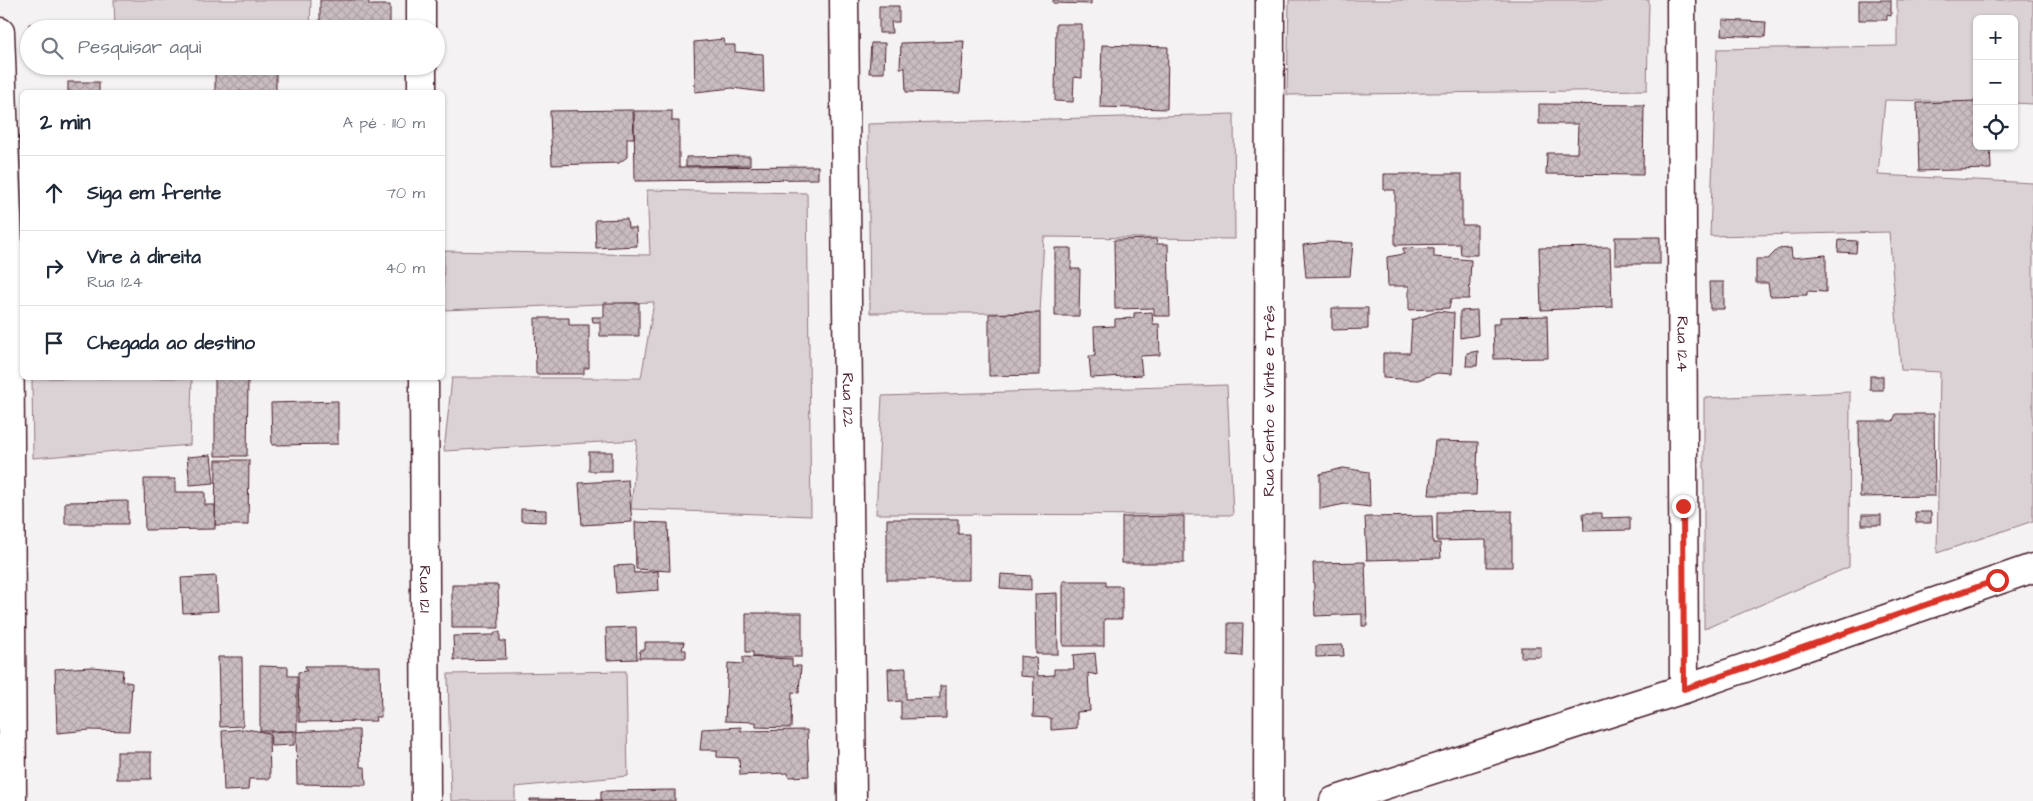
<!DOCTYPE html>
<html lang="pt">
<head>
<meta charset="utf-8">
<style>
	:root { --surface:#fff; --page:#f6f6f7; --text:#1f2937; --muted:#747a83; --line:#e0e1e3 }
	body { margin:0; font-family:"Architects Daughter",sans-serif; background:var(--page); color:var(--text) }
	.controls { position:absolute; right:15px; top:15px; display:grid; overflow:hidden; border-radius:8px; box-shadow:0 1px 4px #0004 }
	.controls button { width:45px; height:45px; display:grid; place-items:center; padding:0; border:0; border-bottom:1px solid var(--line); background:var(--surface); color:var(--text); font:25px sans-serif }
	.stop { position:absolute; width:15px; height:15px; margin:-11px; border:4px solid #d93025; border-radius:50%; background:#fff }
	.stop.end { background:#d93025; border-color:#fff; box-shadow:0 1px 5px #0008 }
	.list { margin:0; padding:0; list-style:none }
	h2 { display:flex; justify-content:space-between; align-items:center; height:65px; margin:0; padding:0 20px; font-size:21px }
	h2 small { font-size:16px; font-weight:400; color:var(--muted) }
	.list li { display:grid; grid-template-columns:32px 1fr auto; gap:15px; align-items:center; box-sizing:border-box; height:75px; padding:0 20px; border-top:1px solid var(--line) }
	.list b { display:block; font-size:19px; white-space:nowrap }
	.list p { margin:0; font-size:16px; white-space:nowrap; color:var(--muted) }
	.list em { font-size:16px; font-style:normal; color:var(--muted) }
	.icon { flex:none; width:28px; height:28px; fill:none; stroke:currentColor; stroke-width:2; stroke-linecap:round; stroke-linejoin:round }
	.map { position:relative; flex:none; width:2033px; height:801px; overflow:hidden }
	.search { position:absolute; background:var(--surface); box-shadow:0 1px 4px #0004; left:20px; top:20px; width:425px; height:55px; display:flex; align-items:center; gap:12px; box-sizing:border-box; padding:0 18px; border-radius:28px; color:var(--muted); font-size:19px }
	.panel { position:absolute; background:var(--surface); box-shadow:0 1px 4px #0004; left:20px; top:90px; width:425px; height:290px; border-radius:8px }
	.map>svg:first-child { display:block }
	.green { fill:#dbd2d5; stroke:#927880 }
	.building { fill:url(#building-cross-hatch); stroke:#4a1f2b }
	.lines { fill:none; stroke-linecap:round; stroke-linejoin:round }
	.minor-casing { stroke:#4a1f2b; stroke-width:31 }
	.tertiary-casing { stroke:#4a1f2b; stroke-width:31 }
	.minor { stroke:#fff; stroke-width:28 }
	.tertiary { stroke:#fff; stroke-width:28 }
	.route { stroke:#d93025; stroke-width:6 }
	.labels { text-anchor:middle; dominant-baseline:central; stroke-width:4; stroke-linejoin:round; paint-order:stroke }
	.street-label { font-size:16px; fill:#4a1f2b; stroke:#fff }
</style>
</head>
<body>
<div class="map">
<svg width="2033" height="801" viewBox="0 0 2033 801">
	<defs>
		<pattern id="building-cross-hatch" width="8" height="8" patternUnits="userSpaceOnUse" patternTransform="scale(1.25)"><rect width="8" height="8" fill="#cabdc1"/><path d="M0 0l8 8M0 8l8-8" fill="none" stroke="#afa2a6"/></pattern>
	</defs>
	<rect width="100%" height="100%" fill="#f4f2f2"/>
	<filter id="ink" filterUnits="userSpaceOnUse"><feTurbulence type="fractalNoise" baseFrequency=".02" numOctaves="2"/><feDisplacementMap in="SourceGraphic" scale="10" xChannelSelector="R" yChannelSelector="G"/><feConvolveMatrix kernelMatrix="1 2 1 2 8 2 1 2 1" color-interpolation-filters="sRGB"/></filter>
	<g filter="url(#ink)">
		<g class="green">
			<path d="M114,0H311L310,29H115Z"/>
			<path d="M1289,0H1649L1647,90L1287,95Z"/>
			<path d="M1897,0H2033V104L2014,103V19H1977V102L1885,100L1878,175L2033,183V521L1937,553L1940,372L1901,370L1889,232L1710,236L1717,49L1897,46Z"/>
			<path d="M1234,114L1235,239L1044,237L1040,313H870L868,124Z"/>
			<path d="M647,190L807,193L811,516L631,509L637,440L444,451L452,378H641L654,302L443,310L444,251L650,255Z"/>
			<path d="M32,378H192L190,445L33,458Z"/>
			<path d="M1227,385L1233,515L876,514L882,396Z"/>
			<path d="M1850,392L1849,567L1704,629V398Z"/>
			<path d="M626,671L628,776L515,787V801H451L448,674Z"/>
		</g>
		<g class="building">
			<path d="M320,0H369V5H390V29H320Z"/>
			<path d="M1053,0H1091V4L1053,3Z"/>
			<path d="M1859,0H1891V16L1887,15V20H1859Z"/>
			<path d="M879,6H899V22H891L892,33H879Z"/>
			<path d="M1723,20L1766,22L1765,37L1722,35Z"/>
			<path d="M29,24L61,25V29H29Z"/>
			<path d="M1056,24H1082V78L1074,77L1073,102L1055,101Z"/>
			<path d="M724,39L725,45H735V52L763,54L764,92L732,88L695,92L694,42Z"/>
			<path d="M964,41L960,93L906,92L905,68H900L901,43Z"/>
			<path d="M871,43H885L884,73H869Z"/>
			<path d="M1102,45L1168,47L1167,109L1100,107Z"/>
			<rect x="215" y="66" width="61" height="26"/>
			<rect x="68" y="82" width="31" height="10"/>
			<path d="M1977,101V146H1990L1991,169L1919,171L1917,103Z"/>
			<path d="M1539,104L1644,105L1643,175L1546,174L1547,153H1577L1578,124H1539Z"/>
			<path d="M633,110L634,138H627V157L619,163L552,165L550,111Z"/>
			<path d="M634,111H672V121H679V167L818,166V179L635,181Z"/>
			<path d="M750,156V165L686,166V157Z"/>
			<path d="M1384,174H1462V225H1477V255H1461L1460,244L1395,245V190H1384Z"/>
			<path d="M627,219L628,228H636L637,246L596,248L595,220Z"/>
			<rect x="1615" y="237" width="45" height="27"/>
			<path d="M1156,239L1157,244H1168L1170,316H1154V308L1115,309L1114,240Z"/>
			<path d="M1839,240L1857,241L1856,253L1838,252Z"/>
			<path d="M1327,242L1353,243L1350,276L1306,277L1303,245Z"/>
			<path d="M1610,247L1612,307L1541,310L1539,248Z"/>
			<path d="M1055,248H1071V269H1080L1079,316H1055Z"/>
			<path d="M1403,248L1434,249V257L1471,260L1469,299H1451L1449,308L1409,310V286H1388L1387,257L1404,254Z"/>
			<path d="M1791,248L1792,258L1826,255V292L1807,291V295L1770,296L1768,283H1756V259H1768L1778,249Z"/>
			<path d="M1709,282H1724V309H1710Z"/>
			<path d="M604,303H639V336H600V322H593L592,317H604Z"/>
			<path d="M1332,308H1368V329L1332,330Z"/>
			<path d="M1477,310L1478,335L1460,338V311Z"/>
			<path d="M1438,311L1454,313L1452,374L1437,373L1418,380L1383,378V353H1410L1412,320Z"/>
			<path d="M1152,312L1153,324H1159L1160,355L1140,356L1142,375L1091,378L1089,356H1095L1094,327L1115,326V319L1134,318V313Z"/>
			<path d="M1040,313V375L989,376V314Z"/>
			<path d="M1547,316L1548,358L1494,359L1493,324H1500V317Z"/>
			<path d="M535,318H569V325H589V368H584V374H536Z"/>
			<path d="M1478,351L1477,366H1466L1467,353Z"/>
			<rect x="1870" y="376" width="13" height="14"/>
			<path d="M215,378H248L247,456H215Z"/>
			<path d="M338,401V444L272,445L271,403Z"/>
			<path d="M1896,414H1934L1935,496L1860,497L1859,421H1893Z"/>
			<path d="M1435,441L1478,442L1476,495H1429Z"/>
			<rect x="589" y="452" width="23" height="19"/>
			<path d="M211,455L214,483L190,485L187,457Z"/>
			<path d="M216,460H249L248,525H215Z"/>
			<path d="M1343,468L1369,472L1370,507L1345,504L1320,509V474Z"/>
			<path d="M144,479H175V492H205V505H215V529L145,530Z"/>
			<path d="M628,480L632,522L582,525L579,483Z"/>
			<path d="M128,501V524H65V502Z"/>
			<path d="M521,509L546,510V522L521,521Z"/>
			<path d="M1512,511V567H1486V540L1437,541V512Z"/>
			<path d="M1915,512H1931V523H1916Z"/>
			<path d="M1583,513H1602V518L1630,517V530L1584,531Z"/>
			<rect x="1862" y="515" width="19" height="10"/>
			<path d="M1184,516V563H1122V517Z"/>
			<path d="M1432,516L1433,543H1440L1441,558L1367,560L1365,517Z"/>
			<path d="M887,519H958V534H969V580H887Z"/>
			<path d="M635,522L668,523L670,571L636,569Z"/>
			<path d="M1365,562L1367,626H1362V614L1315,616L1313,563Z"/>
			<path d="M633,565L634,573L658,571L659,590L616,593L614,566Z"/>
			<path d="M1001,574L1031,576V590L1000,588Z"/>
			<path d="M216,576L218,611L183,613L181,578Z"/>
			<path d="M1063,581H1106V586H1122V619H1104V646H1063Z"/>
			<path d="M452,585H498L499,628H452Z"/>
			<path d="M1057,593L1058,654H1036L1035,594Z"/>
			<path d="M746,613H802V657H753V652H746Z"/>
			<path d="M1228,623H1243L1242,656L1228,655Z"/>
			<path d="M636,627L637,659L607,660L606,628Z"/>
			<path d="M495,632H500V641H505L506,659L454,660L453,636L494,635Z"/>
			<path d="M645,642H684L682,650H686V658H639L640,650H645Z"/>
			<path d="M1343,645L1344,656L1316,657V646Z"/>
			<rect x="1521" y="647" width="20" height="10"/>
			<path d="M1095,653L1097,675L1088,673L1090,711L1077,712V728L1051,730V718L1033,717L1034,677L1020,676V656L1036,658L1038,676L1054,675V669H1074L1073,655Z"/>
			<path d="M218,657H242L243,726L220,727Z"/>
			<path d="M743,657L792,659V666H801L799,693L792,692L791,728L756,727V722L725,721L728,663L743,664Z"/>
			<path d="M260,666L288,667V676H297V731H260Z"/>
			<path d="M305,666H380L381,717H375L376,721L299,722L298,672L307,671Z"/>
			<path d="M92,667L123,670L122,681L132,683L129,731L90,730L57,733L55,669Z"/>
			<path d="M906,668V699L940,698V686H946V718L901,719V701L889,702L888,669Z"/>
			<path d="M741,727V731L807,730L809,776L789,777L788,773L740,775L739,758L717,757V750H700L702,729Z"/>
			<path d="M246,729L269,733L270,779H249L248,790L224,791L222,731Z"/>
			<path d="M326,730H359L360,767H365L366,785L297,784L296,732Z"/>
			<path d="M294,731V745L271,746L270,732Z"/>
			<rect x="117" y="752" width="34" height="27"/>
			<path d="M675,790V801H601V791Z"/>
			<path d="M530,799L602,800V801H530Z"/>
		</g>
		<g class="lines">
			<defs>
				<g id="minor">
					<path d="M421,0V29"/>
					<path id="s1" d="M844,0L852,801"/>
					<path id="s2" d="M1681,0L1684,689"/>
					<path d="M0,32L9,270L12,801"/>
					<path d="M422,66V92"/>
					<path id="s3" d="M424,378L426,801"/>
					<path id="s4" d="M1268,801L1270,0"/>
				</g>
				<path id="tertiary" d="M1334,801L1684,689L2033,568"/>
			</defs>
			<use href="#minor" class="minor-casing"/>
			<use href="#tertiary" class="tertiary-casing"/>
			<use href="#minor" class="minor"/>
			<use href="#tertiary" class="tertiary"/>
		</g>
	</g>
	<g class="lines" filter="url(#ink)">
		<path class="route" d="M1683,506L1684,689L1997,580"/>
	</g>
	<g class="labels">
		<g class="street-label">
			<text stroke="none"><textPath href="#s2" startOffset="344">Rua 124</textPath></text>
			<text stroke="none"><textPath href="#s1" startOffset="400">Rua 122</textPath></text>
			<text stroke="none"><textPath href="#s4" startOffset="400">Rua Cento e Vinte e Três</textPath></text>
			<text stroke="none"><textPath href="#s3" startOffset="211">Rua 121</textPath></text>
		</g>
	</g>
</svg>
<div class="controls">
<button>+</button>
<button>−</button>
<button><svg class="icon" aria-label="locate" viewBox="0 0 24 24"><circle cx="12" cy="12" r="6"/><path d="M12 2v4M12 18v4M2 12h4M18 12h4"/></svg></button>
</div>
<div class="stop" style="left:1997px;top:580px"></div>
<div class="stop end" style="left:1683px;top:506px"></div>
<div class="search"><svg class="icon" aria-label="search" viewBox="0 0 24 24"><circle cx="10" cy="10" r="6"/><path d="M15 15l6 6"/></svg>Pesquisar aqui</div>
<section class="panel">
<h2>2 min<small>A pé · 110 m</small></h2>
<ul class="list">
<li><svg class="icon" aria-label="ahead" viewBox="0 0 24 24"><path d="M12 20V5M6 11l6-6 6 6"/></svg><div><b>Siga em frente</b></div><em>70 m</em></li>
<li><svg class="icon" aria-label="right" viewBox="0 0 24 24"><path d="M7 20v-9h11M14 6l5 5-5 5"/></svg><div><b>Vire à direita</b><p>Rua 124</p></div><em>40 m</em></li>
<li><svg class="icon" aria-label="arrive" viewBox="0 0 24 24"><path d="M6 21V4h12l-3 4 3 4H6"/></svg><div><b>Chegada ao destino</b></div></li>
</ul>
</section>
</div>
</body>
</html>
